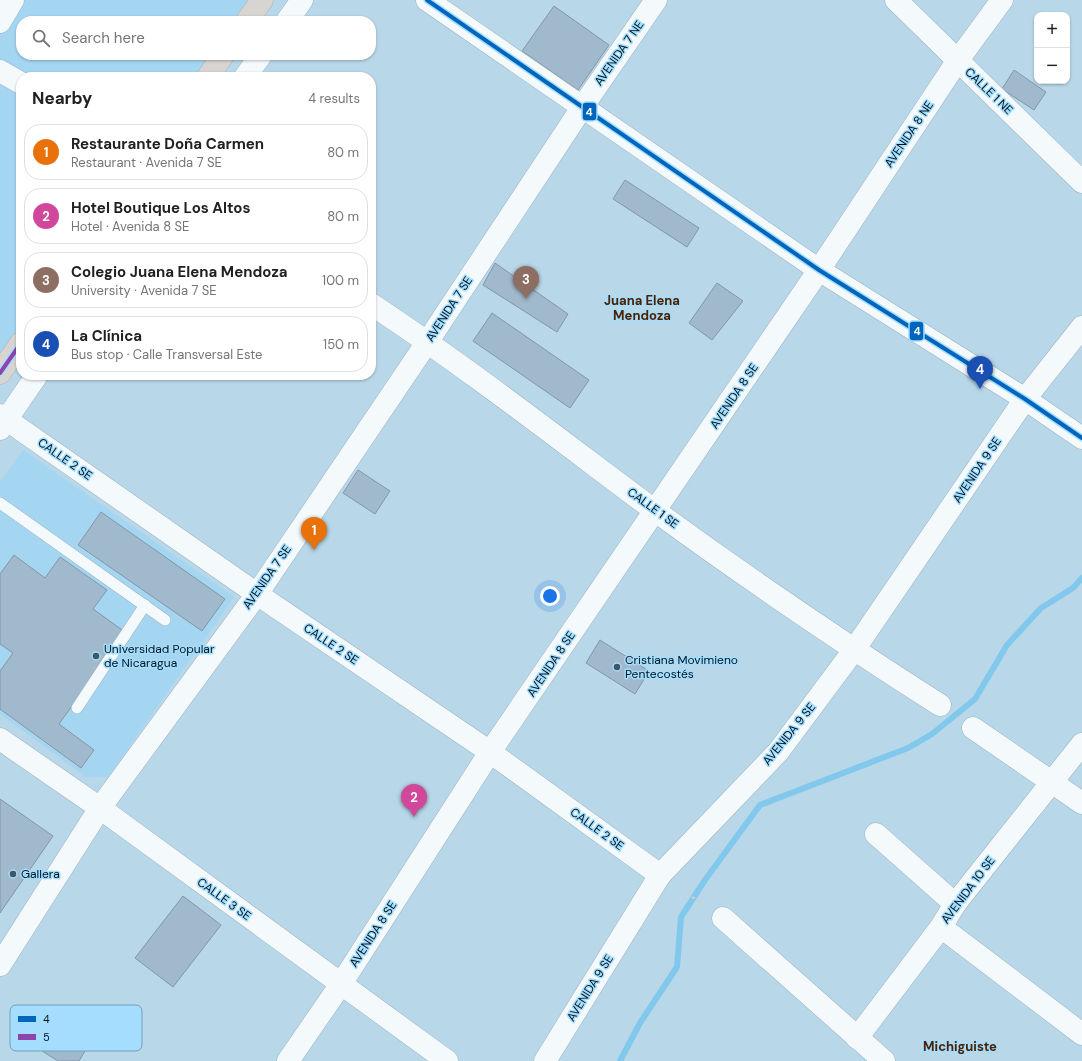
<!DOCTYPE html>
<html lang="en">
<head>
<meta charset="utf-8">
<style>
	:root { --surface:#fff; --page:#f6f6f6; --text:#202124; --muted:#757577; --line:#e0e0e0; --accent:#ea580c }
	body { margin:0; font-family:"DM Sans",sans-serif; background:var(--page); color:var(--text) }
	.controls { position:absolute; right:12px; top:12px; display:grid; overflow:hidden; border-radius:8px; box-shadow:0 1px 3px #0004 }
	.controls button { width:36px; height:36px; display:grid; place-items:center; padding:0; border:0; border-bottom:1px solid var(--line); background:var(--surface); color:var(--text); font:20px sans-serif }
	.you { position:absolute; left:550px; top:596px; width:14px; height:14px; margin:-10px; border:3px solid #fff; border-radius:50%; background:#1a73e8; box-shadow:0 0 0 6px #1a73e833 }
	.badge { display:grid; place-items:center; width:26px; height:26px; border-radius:50%; background:var(--accent); color:#fff; font-size:13px; font-weight:700 }
	.pin { position:absolute; translate:-50% -33px; filter:drop-shadow(0 1px 2px #0008) }
	.pin::after { content:''; position:absolute; top:21px; width:14px; height:12px; background:inherit; clip-path:polygon(0 0,100% 0,50% 100%) }
	.list { margin:0; padding:0; list-style:none }
	h2 { display:flex; justify-content:space-between; align-items:center; height:52px; margin:0; padding:0 16px; font-size:17px }
	h2 small { font-size:13px; font-weight:400; color:var(--muted) }
	.list li { display:grid; grid-template-columns:26px 1fr auto; gap:12px; align-items:center; box-sizing:border-box; height:56px; margin:0 8px 8px; padding:0 8px; border:1px solid var(--line); border-radius:16px }
	.list b { display:block; font-size:15px; white-space:nowrap }
	.list p { margin:0; font-size:13px; white-space:nowrap; color:var(--muted) }
	.list em { font-size:13px; font-style:normal; color:var(--muted) }
	.icon { flex:none; width:22px; height:22px; fill:none; stroke:currentColor; stroke-width:2; stroke-linecap:round; stroke-linejoin:round }
	.map { position:relative; flex:none; width:1082px; height:1061px; overflow:hidden }
	.search { position:absolute; background:var(--surface); box-shadow:0 1px 3px #0004; left:16px; top:16px; width:360px; height:44px; display:flex; align-items:center; gap:10px; box-sizing:border-box; padding:0 14px; border-radius:16px; color:var(--muted); font-size:15px }
	.panel { position:absolute; background:var(--surface); box-shadow:0 1px 3px #0004; left:16px; top:72px; width:360px; height:308px; border-radius:16px }
	.map>svg:first-child { display:block }
	.built { fill:#a4d6f2 }
	.lines { fill:none; stroke-linecap:round; stroke-linejoin:round }
	.stream { stroke:#81c8ec; stroke-width:6 }
	.building { fill:#a1b9cc; stroke:#8397a7 }
	.service-casing { stroke:#9cb4c2; stroke-width:12 }
	.minor-casing { stroke:#9cb4c2; stroke-width:23 }
	.trunk-casing { stroke:#a5b5bd; stroke-width:23 }
	.path { stroke:#c8d2d7; stroke-width:2.5; stroke-dasharray:3 3; stroke-linecap:butt }
	.service { stroke:#f4f9fc; stroke-width:11 }
	.minor { stroke:#f4f9fc; stroke-width:22 }
	.trunk { stroke:#d7d4d1; stroke-width:22 }
	.bus-1-casing { stroke:#a4ddfd; stroke-width:7 }
	.bus-2-casing { stroke:#a4ddfd; stroke-width:7 }
	.bus-1 { stroke:#0065bd; stroke-width:4 }
	.bus-2 { stroke:#8e44ad; stroke-width:4 }
	.poi-dot { fill:#405866; stroke:#a4ddfd; stroke-width:1.5 }
	.labels { text-anchor:middle; dominant-baseline:central; stroke-width:3; stroke-linejoin:round; paint-order:stroke }
	.street-label { font-size:12px; fill:#00141f; stroke:#a4ddfd }
	.poi-label { font-size:12px; fill:#00141f; stroke:#a4ddfd; text-anchor:start }
	.neighbourhood-label { font-size:13px; font-weight:bold; fill:#4c2000; stroke:#a4ddfd }
	.key { fill:#a4ddfd; stroke:#73a1ba; stroke-width:1 }
	.key-label { font-size:11px; fill:#00141f }
	.line-badge { stroke:#a4ddfd; stroke-width:1.5 }
	.badge-label { font-size:11px; text-anchor:middle; font-weight:bold; fill:#fff }
</style>
</head>
<body>
<div class="map">
<svg width="1082" height="1061" viewBox="0 0 1082 1061">
	<rect width="100%" height="100%" fill="#b8d7e9"/>
	<g class="built">
		<path d="M0,0H265L250,21H21V55H226L210,77H21V344L0,373Z"/>
		<path d="M23,450L234,597L108,777H86L0,714V482Z"/>
	</g>
	<g class="lines">
		<path class="stream" d="M620,1061L640,1023L677,967L681,917L705,880L760,805L908,748L932,734L975,699L1007,645L1041,608L1073,588L1082,578"/>
	</g>
	<g class="building">
		<path d="M554,6L609,45L578,90L522,51Z"/>
		<path d="M1014,70L1046,92L1034,110L1002,89Z"/>
		<path d="M625,180L699,228L687,247L613,199Z"/>
		<path d="M495,263L568,314L557,332L483,285Z"/>
		<path d="M717,283L743,301L712,340L689,323Z"/>
		<path d="M492,313L589,380L570,408L473,341Z"/>
		<path d="M358,470L390,491L375,514L343,493Z"/>
		<path d="M101,512L225,599L202,631L78,545Z"/>
		<path d="M14,555L45,578L60,557L107,590L93,609L125,632L59,724L94,750L81,768L0,709V671L13,653L0,644V574Z"/>
		<path d="M600,640L649,671L635,694L586,663Z"/>
		<path d="M0,799L53,836L0,913Z"/>
		<path d="M183,896L221,925L173,987L135,958Z"/>
		<path d="M53,1032L85,1051L79,1061H58L42,1051Z"/>
	</g>
	<g class="lines">
		<defs>
			<g id="service">
				<path d="M0,503L165,620"/>
				<path d="M77,708L145,605"/>
			</g>
			<g id="minor">
				<path d="M427,0L819,270L1025,399L1082,438"/>
				<path d="M896,0L1082,182"/>
				<path d="M287,21L302,0"/>
				<path d="M0,22L13,0"/>
				<path d="M0,71L21,83"/>
				<path d="M245,77L261,55"/>
				<path d="M371,304C468,368 560,440 654,510C747,578 843,643 940,705"/>
				<path d="M0,415L257,594L490,752L660,875"/>
				<path d="M0,429L37,375"/>
				<path d="M973,728L1082,803"/>
				<path d="M0,739L100,808L447,1061"/>
				<path d="M876,834L955,904"/>
				<path d="M723,918L884,1061"/>
				<path d="M941,927L1082,1034"/>
				<path d="M0,965L100,808L257,594L428,341L583,106L656,0"/>
				<path d="M857,1038L941,927L955,904L1082,744"/>
				<path d="M288,1061L341,984L490,752L819,270L958,60L1002,0"/>
				<path d="M545,1061L660,875L778,752L854,650L1025,399L1082,327"/>
			</g>
			<g id="trunk">
				<path d="M247,21L262,0"/>
				<path d="M208,77L223,55"/>
				<path d="M0,373L21,343"/>
			</g>
		</defs>
		<use href="#service" class="service-casing"/>
		<use href="#minor" class="minor-casing"/>
		<use href="#trunk" class="trunk-casing"/>
		<path class="path" d="M677,887L706,906"/>
		<use href="#service" class="service"/>
		<use href="#minor" class="minor"/>
		<use href="#trunk" class="trunk"/>
		<defs>
			<path id="bus-1" d="M427,0L819,270L1025,399L1082,438"/>
			<path id="bus-2" d="M0,373L21,343"/>
		</defs>
		<use href="#bus-1" class="bus-1-casing"/>
		<use href="#bus-2" class="bus-2-casing"/>
		<use href="#bus-1" class="bus-1"/>
		<use href="#bus-2" class="bus-2"/>
	</g>
	<g class="poi-dot">
		<circle cx="96" cy="656" r="4"/>
		<circle cx="617" cy="667" r="4"/>
		<circle cx="13" cy="874" r="4"/>
	</g>
	<g class="labels">
		<g class="street-label">
			<text transform="translate(619 53) rotate(-55)">AVENIDA 7 NE</text>
			<text transform="translate(989 91) rotate(44)">CALLE 1 NE</text>
			<text transform="translate(909 134) rotate(-56)">AVENIDA 8 NE</text>
			<text transform="translate(449 309) rotate(-57)">AVENIDA 7 SE</text>
			<text transform="translate(734 396) rotate(-56)">AVENIDA 8 SE</text>
			<text transform="translate(65 459) rotate(35)">CALLE 2 SE</text>
			<text transform="translate(977 470) rotate(-56)">AVENIDA 9 SE</text>
			<text transform="translate(653 508) rotate(36)">CALLE 1 SE</text>
			<text transform="translate(267 577) rotate(-55)">AVENIDA 7 SE</text>
			<text transform="translate(331 644) rotate(34)">CALLE 2 SE</text>
			<text transform="translate(551 664) rotate(-56)">AVENIDA 8 SE</text>
			<text transform="translate(789 734) rotate(-51)">AVENIDA 9 SE</text>
			<text transform="translate(597 829) rotate(36)">CALLE 2 SE</text>
			<text transform="translate(968 890) rotate(-53)">AVENIDA 10 SE</text>
			<text transform="translate(224 899) rotate(36)">CALLE 3 SE</text>
			<text transform="translate(373 934) rotate(-57)">AVENIDA 8 SE</text>
			<text transform="translate(590 988) rotate(-58)">AVENIDA 9 SE</text>
		</g>
		<g class="poi-label">
			<text x="104" y="649">Universidad Popular<tspan x="104" dy="14">de Nicaragua</tspan></text>
			<text x="625" y="660">Cristiana Movimieno<tspan x="625" dy="14">Pentecostés</tspan></text>
			<text x="21" y="874">Gallera</text>
		</g>
		<g class="neighbourhood-label">
			<text x="642" y="300">Juana Elena<tspan x="642" dy="15">Mendoza</tspan></text>
			<text x="960" y="1046">Michiguiste</text>
		</g>
	</g>
	<rect x="10" y="1005" width="132" height="46" rx="6" class="key"/>
	<rect x="18" y="1016" width="18" height="6" fill="#0065bd"/>
	<rect x="18" y="1034" width="18" height="6" fill="#8e44ad"/>
	<g class="key-label">
		<text x="43" y="1023">4</text>
		<text x="43" y="1041">5</text>
	</g>
	<g class="line-badge">
		<rect x="582" y="102" width="15" height="19" rx="4" fill="#0065bd"/>
		<rect x="909" y="321" width="15" height="20" rx="4" fill="#0065bd"/>
	</g>
	<g class="badge-label">
		<text x="589" y="116">4</text>
		<text x="917" y="335">4</text>
	</g>
</svg>
<div class="controls">
<button>+</button>
<button>−</button>
</div>
<div class="you"></div>
<div class="pin badge" style="left:314px;top:550px;background:#e8710a">1</div>
<div class="pin badge" style="left:414px;top:817px;background:#d1479c">2</div>
<div class="pin badge" style="left:526px;top:299px;background:#8d6e63">3</div>
<div class="pin badge" style="left:980px;top:389px;background:#1a4fb4">4</div>
<div class="search"><svg class="icon" aria-label="search" viewBox="0 0 24 24"><circle cx="10" cy="10" r="6"/><path d="M15 15l6 6"/></svg>Search here</div>
<section class="panel">
<h2>Nearby<small>4 results</small></h2>
<ul class="list">
<li><span class="badge" style="background:#e8710a">1</span><div><b>Restaurante Doña Carmen</b><p>Restaurant · Avenida 7 SE</p></div><em>80 m</em></li>
<li><span class="badge" style="background:#d1479c">2</span><div><b>Hotel Boutique Los Altos</b><p>Hotel · Avenida 8 SE</p></div><em>80 m</em></li>
<li><span class="badge" style="background:#8d6e63">3</span><div><b>Colegio Juana Elena Mendoza</b><p>University · Avenida 7 SE</p></div><em>100 m</em></li>
<li><span class="badge" style="background:#1a4fb4">4</span><div><b>La Clínica</b><p>Bus stop · Calle Transversal Este</p></div><em>150 m</em></li>
</ul>
</section>
</div>
</body>
</html>
